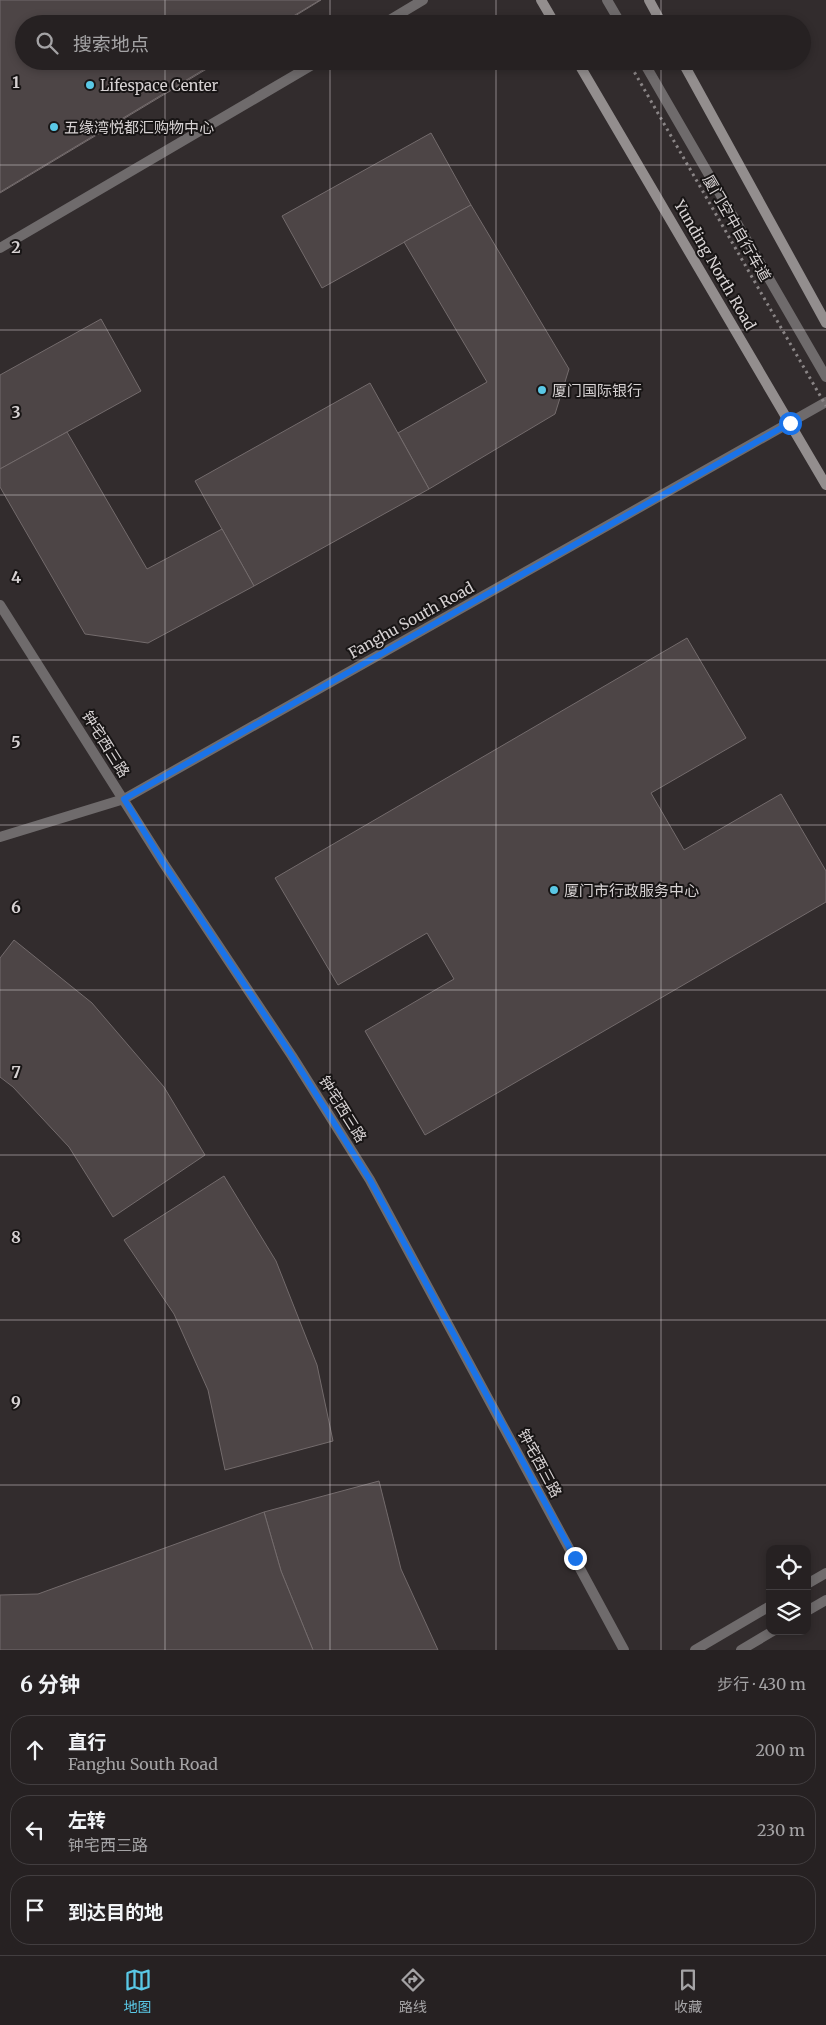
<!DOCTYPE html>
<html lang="zh">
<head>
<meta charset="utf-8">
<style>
	:root { --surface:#262122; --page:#2e292a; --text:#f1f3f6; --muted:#a4a3a5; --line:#423e40; --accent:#5ac8e6 }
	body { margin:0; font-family:Merriweather,"Noto Sans SC",serif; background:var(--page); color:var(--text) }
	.controls { position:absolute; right:15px; bottom:15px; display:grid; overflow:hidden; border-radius:10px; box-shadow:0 2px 8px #0003 }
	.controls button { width:45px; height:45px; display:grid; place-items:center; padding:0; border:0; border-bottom:1px solid var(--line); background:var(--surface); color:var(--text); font:25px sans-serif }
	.stop { position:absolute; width:15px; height:15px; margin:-11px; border:4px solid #1a73e8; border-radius:50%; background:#fff }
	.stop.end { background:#1a73e8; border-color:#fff; box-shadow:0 1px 5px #0008 }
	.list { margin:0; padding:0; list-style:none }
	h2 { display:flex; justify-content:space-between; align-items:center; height:65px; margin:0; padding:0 20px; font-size:21px }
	h2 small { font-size:16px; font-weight:400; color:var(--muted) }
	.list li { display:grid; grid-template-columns:32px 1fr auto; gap:15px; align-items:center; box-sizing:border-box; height:70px; margin:0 10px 10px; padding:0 10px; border:1px solid var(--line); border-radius:20px }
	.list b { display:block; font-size:19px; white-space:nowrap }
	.list p { margin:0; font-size:16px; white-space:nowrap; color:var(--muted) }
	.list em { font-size:16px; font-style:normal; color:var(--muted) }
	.icon { flex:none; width:28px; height:28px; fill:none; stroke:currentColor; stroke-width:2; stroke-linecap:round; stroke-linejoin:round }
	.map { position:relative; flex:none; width:826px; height:1650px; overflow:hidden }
	.search { position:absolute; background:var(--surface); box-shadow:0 2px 8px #0003; left:15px; right:15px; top:15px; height:55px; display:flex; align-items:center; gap:12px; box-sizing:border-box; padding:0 18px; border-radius:28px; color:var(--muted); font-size:19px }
	.sheet { height:305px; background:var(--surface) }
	nav { display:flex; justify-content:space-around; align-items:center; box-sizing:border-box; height:70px; border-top:1px solid var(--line); background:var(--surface); font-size:14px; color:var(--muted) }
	nav a { display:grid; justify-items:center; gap:2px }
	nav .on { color:var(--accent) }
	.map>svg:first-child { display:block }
	.building { fill:#4d4546; stroke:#736b6c }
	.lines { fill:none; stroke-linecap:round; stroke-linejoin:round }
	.service { stroke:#6f6b6c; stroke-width:10 }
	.minor { stroke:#6f6b6c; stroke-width:10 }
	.secondary { stroke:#938e8e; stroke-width:10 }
	.path-bridge { stroke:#8a8586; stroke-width:3; stroke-dasharray:2.5 4; stroke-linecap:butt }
	.route { stroke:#1a73e8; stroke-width:6 }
	.grid { fill:none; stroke:#d7d2d3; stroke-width:1; stroke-opacity:0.55 }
	.poi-dot { fill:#5ac8e6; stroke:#181515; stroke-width:2 }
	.labels { text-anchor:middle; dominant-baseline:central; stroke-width:4; stroke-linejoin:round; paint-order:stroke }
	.poi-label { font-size:15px; fill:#d7d2d3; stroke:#181515; text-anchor:start }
	.street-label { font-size:15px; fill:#d7d2d3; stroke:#181515 }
	.grid-label { font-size:16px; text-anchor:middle; font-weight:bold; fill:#d7d2d3; stroke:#181515; stroke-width:4; stroke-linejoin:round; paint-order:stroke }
</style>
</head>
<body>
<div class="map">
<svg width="826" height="1650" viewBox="0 0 826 1650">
	<rect width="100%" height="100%" fill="#322c2d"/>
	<g class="building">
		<path d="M0,0H321L282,24H24V61H220L0,193Z"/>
		<path d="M0,0H320L280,24H24V61H218L0,192Z"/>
		<path d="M431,133L471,205L322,288L282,216Z"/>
		<path d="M471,205L569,369L555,414L429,489L398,433L487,382L404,242Z"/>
		<path d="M101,319L141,391L0,469V375Z"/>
		<path d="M370,383L429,489L254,586L195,481Z"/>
		<path d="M67,432L147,569L222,529L254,586L148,643L85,634L0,487V469Z"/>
		<path d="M687,638L746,738L651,793L684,850L781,794L826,871V902L425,1135L365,1031L454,979L427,933L338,985L275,878Z"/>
		<path d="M14,940L92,1003L164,1087L205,1155L113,1217L69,1147L13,1087L0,1077V958Z"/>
		<path d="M224,1176L276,1261L317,1365L333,1441L225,1470L208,1390L174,1314L124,1240Z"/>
		<path d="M379,1481L401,1569L438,1650H313L281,1571L264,1512Z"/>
		<path d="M264,1512L281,1571L313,1650H0V1595L38,1594Z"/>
	</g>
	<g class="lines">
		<g class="service">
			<path d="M607,0L621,24"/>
			<path d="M643,61L826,377"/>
		</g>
		<g class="minor">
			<path d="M383,24L423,0"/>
			<path d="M0,248L319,61"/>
			<path d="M0,605L164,864L292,1056L370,1180L624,1650"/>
			<path d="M0,837L124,799L826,402"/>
			<path d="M807,1584L826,1573"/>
			<path d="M807,1611L826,1600"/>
			<path d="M695,1650L770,1606"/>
			<path d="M741,1650L773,1631"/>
		</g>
		<g class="secondary">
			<path d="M541,0L555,24"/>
			<path d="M649,0L662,24"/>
			<path d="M577,61L826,485"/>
			<path d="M682,61L826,323"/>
		</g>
		<path class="path-bridge" d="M628,61L826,406"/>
	</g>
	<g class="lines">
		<path class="route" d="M575,1558L370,1180L292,1056L164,864L124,799L790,423"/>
	</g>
	<path class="grid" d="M165,0V24M330,0V24M496,0V24M661,0V24M165,61V1650M330,61V1650M496,61V1650M661,61V1650M0,165H826M0,330H826M0,495H826M0,660H826M0,825H826M0,990H826M0,1155H826M0,1320H826M0,1485H826"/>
	<g class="poi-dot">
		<circle cx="90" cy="85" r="5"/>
		<circle cx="54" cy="127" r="5"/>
		<circle cx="542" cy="390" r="5"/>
		<circle cx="554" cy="890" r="5"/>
	</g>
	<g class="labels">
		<g class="poi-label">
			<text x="100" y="85">Lifespace Center</text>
			<text x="64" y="127">五缘湾悦都汇购物中心</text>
			<text x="552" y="390">厦门国际银行</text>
			<text x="564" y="890">厦门市行政服务中心</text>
		</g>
		<g class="street-label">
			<text transform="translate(737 228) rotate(60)">厦门空中自行车道</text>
			<text transform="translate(715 265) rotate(60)">Yunding North Road</text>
			<text transform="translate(411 620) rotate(-29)">Fanghu South Road</text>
			<text transform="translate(106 744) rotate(58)">钟宅西三路</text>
			<text transform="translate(343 1109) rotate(58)">钟宅西三路</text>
			<text transform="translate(540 1463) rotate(62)">钟宅西三路</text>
		</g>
	</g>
	<g class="grid-label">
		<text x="16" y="88">1</text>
		<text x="16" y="253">2</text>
		<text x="16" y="418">3</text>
		<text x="16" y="583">4</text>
		<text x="16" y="748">5</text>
		<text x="16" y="913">6</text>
		<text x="16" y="1078">7</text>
		<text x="16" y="1243">8</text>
		<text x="16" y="1408">9</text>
	</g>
</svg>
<div class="controls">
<button><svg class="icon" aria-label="locate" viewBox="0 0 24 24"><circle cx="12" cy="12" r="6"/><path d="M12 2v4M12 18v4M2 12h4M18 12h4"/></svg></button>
<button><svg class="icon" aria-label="layers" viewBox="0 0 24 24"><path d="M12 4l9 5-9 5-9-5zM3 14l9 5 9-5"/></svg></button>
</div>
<div class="stop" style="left:790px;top:423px"></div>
<div class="stop end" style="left:575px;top:1558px"></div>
<div class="search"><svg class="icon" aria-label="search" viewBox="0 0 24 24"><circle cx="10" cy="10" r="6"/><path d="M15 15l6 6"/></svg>搜索地点</div>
</div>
<section class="sheet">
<h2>6 分钟<small>步行 · 430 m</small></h2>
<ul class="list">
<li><svg class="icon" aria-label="ahead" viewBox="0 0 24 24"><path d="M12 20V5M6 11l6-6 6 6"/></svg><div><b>直行</b><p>Fanghu South Road</p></div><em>200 m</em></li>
<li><svg class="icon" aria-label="left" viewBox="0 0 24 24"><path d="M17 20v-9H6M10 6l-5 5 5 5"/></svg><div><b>左转</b><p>钟宅西三路</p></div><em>230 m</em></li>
<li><svg class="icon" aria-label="arrive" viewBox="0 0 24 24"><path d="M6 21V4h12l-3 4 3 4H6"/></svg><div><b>到达目的地</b></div></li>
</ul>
</section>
<nav>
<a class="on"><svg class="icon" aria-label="map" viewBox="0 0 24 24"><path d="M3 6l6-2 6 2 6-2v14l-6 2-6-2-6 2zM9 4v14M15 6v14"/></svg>地图</a>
<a><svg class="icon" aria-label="directions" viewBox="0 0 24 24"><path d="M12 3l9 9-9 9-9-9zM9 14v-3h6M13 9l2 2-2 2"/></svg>路线</a>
<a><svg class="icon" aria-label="saved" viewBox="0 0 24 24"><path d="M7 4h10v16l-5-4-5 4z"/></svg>收藏</a>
</nav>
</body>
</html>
